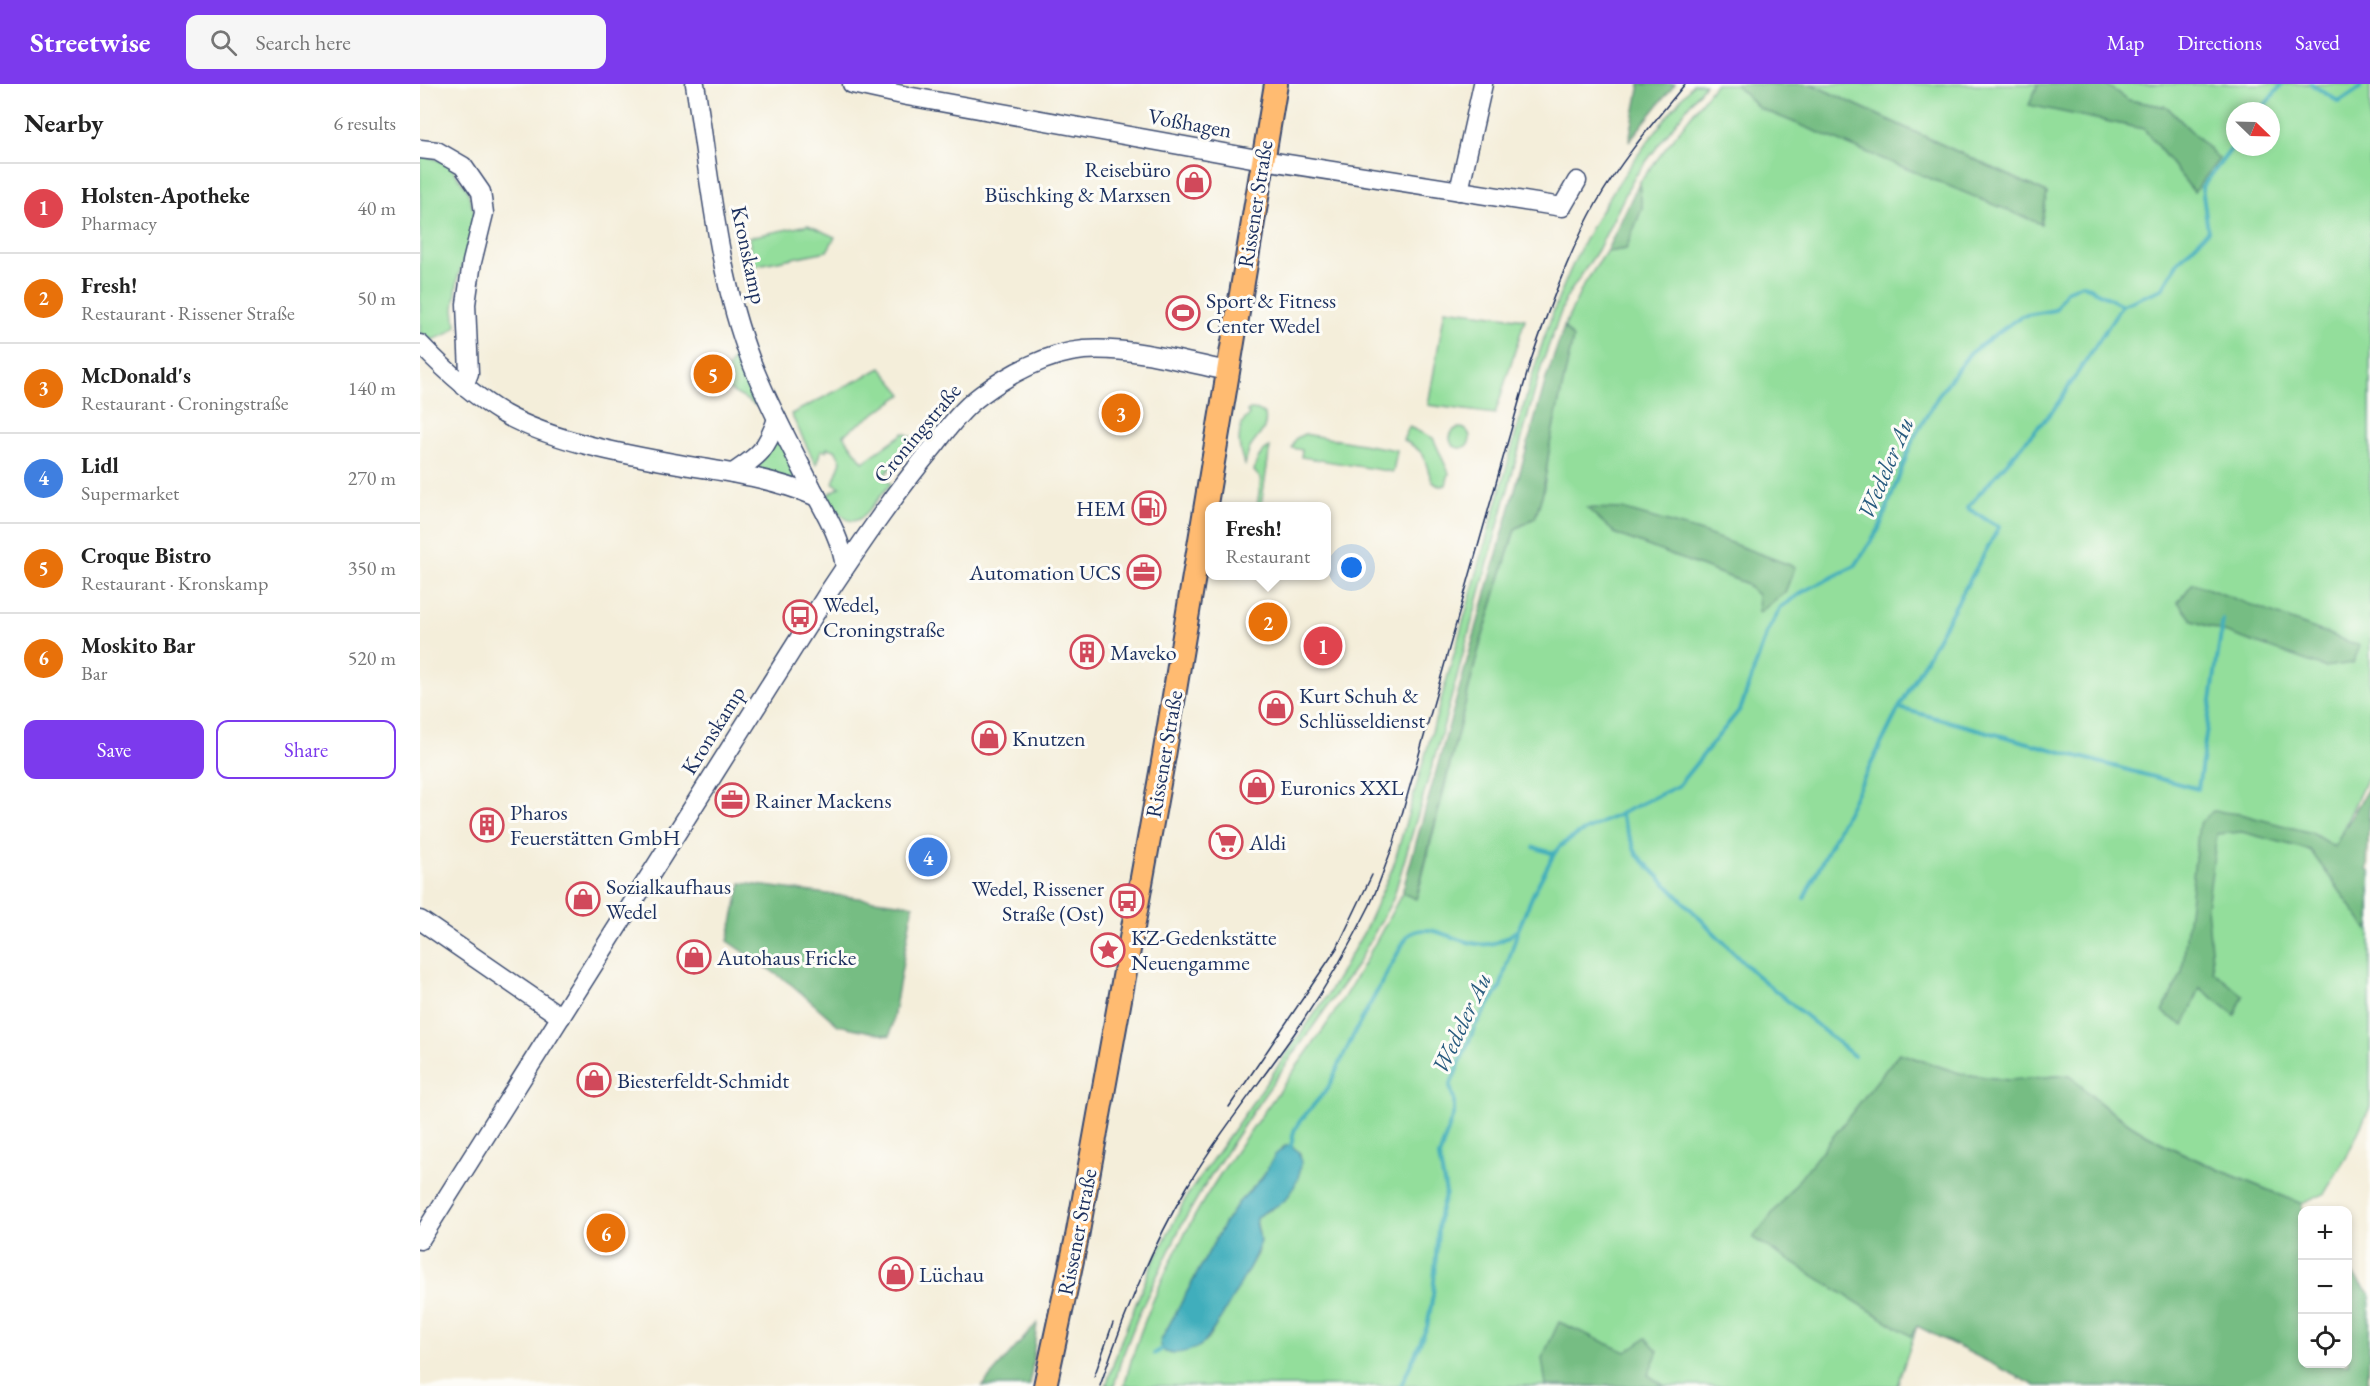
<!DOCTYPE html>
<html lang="en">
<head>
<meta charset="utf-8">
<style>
	:root { --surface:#fff; --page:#f6f6f6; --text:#222; --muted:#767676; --line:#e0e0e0; --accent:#7c3aed }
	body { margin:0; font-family:"EB Garamond",serif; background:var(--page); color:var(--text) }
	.controls { position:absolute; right:18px; bottom:18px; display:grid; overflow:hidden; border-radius:12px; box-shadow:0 3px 9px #0003 }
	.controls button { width:54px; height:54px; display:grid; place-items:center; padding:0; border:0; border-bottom:2px solid var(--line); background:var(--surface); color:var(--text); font:30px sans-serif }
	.compass { position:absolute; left:1806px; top:18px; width:54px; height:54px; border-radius:50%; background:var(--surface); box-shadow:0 3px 9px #0003; rotate:113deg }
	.you { position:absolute; left:932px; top:484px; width:21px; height:21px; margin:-15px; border:4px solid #fff; border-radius:50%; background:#1a73e8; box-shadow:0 0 0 9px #1a73e833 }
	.badge { display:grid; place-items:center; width:39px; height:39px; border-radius:50%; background:var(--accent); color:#fff; font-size:20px; font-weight:700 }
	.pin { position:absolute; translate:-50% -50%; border:3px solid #fff; box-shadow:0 2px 6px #0006 }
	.popup { position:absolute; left:785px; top:418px; width:126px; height:78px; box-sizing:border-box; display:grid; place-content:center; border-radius:12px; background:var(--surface); filter:drop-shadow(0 2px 4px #0005); font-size:20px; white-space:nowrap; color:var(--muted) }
	.popup b { font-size:22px; color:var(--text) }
	.popup::after { content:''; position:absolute; left:50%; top:100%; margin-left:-12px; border:12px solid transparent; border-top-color:var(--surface) }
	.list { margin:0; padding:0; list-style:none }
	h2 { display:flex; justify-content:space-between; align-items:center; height:78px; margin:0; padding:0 24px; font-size:26px }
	h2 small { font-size:20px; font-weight:400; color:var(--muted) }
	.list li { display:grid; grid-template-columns:39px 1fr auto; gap:18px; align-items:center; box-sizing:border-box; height:90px; padding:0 24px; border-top:2px solid var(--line) }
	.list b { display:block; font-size:22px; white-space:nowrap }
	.list p { margin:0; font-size:20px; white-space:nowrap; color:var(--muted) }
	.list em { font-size:20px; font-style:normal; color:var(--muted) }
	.actions { display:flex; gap:12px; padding:18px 24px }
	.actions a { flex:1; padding:14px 0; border:2px solid var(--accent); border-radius:12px; text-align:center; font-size:21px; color:var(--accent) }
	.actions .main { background:var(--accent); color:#fff }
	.icon { flex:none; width:33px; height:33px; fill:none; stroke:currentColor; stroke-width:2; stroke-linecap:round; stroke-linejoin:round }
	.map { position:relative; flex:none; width:1950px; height:1302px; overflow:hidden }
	header { display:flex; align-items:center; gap:36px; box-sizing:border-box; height:84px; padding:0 30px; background:var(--accent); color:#fff }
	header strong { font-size:28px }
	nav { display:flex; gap:33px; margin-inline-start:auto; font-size:21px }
	.search { width:420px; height:54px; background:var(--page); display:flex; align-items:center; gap:15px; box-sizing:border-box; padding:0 21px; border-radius:12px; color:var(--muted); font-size:22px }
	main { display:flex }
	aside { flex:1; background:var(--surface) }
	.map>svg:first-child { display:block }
	.green { fill:#93de9b; stroke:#57867c; stroke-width:1.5; fill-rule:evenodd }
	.forest { fill:#76bd83; stroke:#487670; stroke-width:1.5 }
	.water { fill:#3faebc; stroke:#2d6e8d; stroke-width:1.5 }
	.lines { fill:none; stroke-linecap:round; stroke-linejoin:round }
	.stream { stroke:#3faebc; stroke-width:4 }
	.minor-casing { stroke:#3c4c71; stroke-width:21 }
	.major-casing { stroke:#3c4c71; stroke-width:26 }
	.minor { stroke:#fff; stroke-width:18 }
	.major { stroke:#ffbb71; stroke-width:22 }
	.tram { stroke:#1b2f5e; stroke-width:1.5 }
	.labels { text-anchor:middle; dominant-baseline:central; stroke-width:6; stroke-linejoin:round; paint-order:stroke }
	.street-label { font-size:22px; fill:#1b2f5e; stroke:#fdfcf7 }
	.poi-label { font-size:22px; fill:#1b2f5e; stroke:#fdfcf7; text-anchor:start }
	.water-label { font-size:24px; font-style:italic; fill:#285b7f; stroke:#fdfcf7 }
</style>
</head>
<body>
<header>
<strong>Streetwise</strong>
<div class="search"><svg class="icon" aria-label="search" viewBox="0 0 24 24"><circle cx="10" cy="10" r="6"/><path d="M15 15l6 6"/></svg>Search here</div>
<nav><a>Map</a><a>Directions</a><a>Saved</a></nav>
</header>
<main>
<aside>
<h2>Nearby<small>6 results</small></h2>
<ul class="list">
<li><span class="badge" style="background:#e0444e">1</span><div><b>Holsten-Apotheke</b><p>Pharmacy</p></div><em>40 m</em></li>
<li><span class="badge" style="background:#e8710a">2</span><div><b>Fresh!</b><p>Restaurant · Rissener Straße</p></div><em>50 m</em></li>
<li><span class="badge" style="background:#e8710a">3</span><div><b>McDonald's</b><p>Restaurant · Croningstraße</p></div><em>140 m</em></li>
<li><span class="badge" style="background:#3f7fe0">4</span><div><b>Lidl</b><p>Supermarket</p></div><em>270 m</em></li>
<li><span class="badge" style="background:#e8710a">5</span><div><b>Croque Bistro</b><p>Restaurant · Kronskamp</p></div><em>350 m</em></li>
<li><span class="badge" style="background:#e8710a">6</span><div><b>Moskito Bar</b><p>Bar</p></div><em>520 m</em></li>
</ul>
<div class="actions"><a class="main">Save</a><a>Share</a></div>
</aside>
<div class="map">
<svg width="1950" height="1302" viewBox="0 0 1950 1302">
	<rect width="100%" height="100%" fill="#fdfcf7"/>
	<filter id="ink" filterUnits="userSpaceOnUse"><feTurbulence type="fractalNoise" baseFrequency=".0167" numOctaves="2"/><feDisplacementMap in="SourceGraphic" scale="12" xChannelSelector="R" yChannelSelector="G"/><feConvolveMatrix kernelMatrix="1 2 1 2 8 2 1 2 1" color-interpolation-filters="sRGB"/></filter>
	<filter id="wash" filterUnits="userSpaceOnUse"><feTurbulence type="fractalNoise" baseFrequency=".008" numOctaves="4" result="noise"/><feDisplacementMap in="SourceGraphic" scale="24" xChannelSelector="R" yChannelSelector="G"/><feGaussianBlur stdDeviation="1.35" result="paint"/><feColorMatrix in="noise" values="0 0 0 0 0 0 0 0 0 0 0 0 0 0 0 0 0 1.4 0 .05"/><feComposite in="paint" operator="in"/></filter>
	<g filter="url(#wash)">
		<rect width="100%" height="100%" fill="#f4eeda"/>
		<g class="green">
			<path d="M1273,0H1285L1213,95L1178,166L1146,214L1122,280L1020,655L973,815L936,882L833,1027L789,1094L762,1140L720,1227L701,1276L694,1302H686L702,1254L730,1185L767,1112L907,912L944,848L973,783C1010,657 1045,530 1081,404C1105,318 1126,227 1169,148C1198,94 1235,47 1273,0Z"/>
			<path d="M1295,0H1315L1320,5L1621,140L1627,109L1391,0H1618L1610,21L1724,45L1774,108L1798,74L1747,23L1708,16L1685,0H1950V687L1915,763L1950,806V1023L1926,1074L1904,1110L1882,1120C1802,1086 1710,1056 1650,991L1588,996L1542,990L1479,969L1491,1252L1497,1242L1477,1302H704C722,1231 759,1153 799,1092C833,1041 870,993 905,943C934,900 958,855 982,809L997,814L1058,568L1095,445L1115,434L1123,408L1131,354L1153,254L1144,243L1163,202L1186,168L1206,165L1222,124L1219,99ZM1815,27H1851V63H1815ZM1340,470L1374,483L1365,508L1338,511L1325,499L1261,474ZM867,1061L880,1069C883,1093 871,1111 852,1125C846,1128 840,1129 836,1134L840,1156L838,1168L788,1255L780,1262L761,1268L741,1256L804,1140L818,1119L842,1094L863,1063Z"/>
			<path d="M0,70L28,79L47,105L55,131L50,159L38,193L34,225L36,242L27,250L12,256L0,249Z"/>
			<path d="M388,141L415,153L407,167L333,182L329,153Z"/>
			<path d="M1025,225L1105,235L1075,330L1008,321Z"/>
			<path d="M314,273L317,275L339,320L337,322L299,300Z"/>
			<path d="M461,284L483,310L423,351L443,378L484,349L495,355L463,393L471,400C445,426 436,462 407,411L420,403L413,399L421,377L415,366L407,364L406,367L401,366L396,381L371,330Z"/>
			<path d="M831,326L840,327L845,330C848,348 836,352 829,366C827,371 826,377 825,381C818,366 815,343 829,331L827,327Z"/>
			<path d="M989,343L1013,354L1029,389L1026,401C1008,407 1009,381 1003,371C998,364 991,360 983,356Z"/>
			<circle cx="1040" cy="354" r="10"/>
			<path d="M884,350L977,366L973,388L881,373L882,366L872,364L875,355Z"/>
			<path d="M364,358L383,399L341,388L338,380L354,359Z"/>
			<path d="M850,363L841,422H837L841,395L834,387C836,377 840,367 850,363Z"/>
		</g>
		<g class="forest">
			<path d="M1220,0H1255L1209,57Z"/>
			<path d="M1315,0H1391L1627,109L1621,140L1339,24Z"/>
			<path d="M1618,0H1685L1708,16L1747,23L1799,75L1774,108L1724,45L1609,21Z"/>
			<path d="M1219,99L1222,124L1206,165L1186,168Z"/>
			<path d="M1144,243L1153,254L1131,354L1123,408L1115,434L1095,445L1058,568L996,815L982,809L1126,295Z"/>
			<path d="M1167,424L1202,425L1279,447L1375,483L1365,508L1339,529L1338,511L1325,499L1196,450Z"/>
			<path d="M1773,499L1940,562L1933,579L1904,583L1773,537L1758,518Z"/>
			<path d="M1950,701L1947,786L1950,788V843L1948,846L1890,766L1822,748L1797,750L1787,823L1793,887L1823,912L1815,931L1780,904L1764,942L1742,928L1762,889L1779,740L1793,727L1820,730L1892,749L1914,763Z"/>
			<path d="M321,799L493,821L470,952L418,941L372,901L308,857Z"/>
			<path d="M1479,969L1542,990L1588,996L1650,991C1709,1056 1803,1087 1882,1120V1280H1928V1184L1950,1210L1948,1302H1616L1497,1242L1491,1252L1333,1154Z"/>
			<path d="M1139,1238L1206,1268L1226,1254L1238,1267L1228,1291L1245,1302H1126L1122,1274Z"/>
			<path d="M617,1239L610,1302H562Z"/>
		</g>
		<path class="water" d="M867,1061C893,1067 877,1104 864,1117C856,1124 843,1126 836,1134C835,1144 842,1151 839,1161C836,1175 791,1254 781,1261C773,1267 755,1271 745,1268L740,1260L741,1256L804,1140L818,1119L842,1094L855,1071Z"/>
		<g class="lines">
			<g class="stream">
				<path d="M1891,0L1919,18L1940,4L1941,0"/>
				<path d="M1840,27L1862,0"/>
				<path d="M1479,624L1778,705L1803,535"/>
				<path d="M1200,729L1217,771L1333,888L1434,972"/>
				<path d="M1114,763L1134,770"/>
				<path d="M1384,814L1479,624L1579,443L1547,424L1634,325L1702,221"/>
				<path d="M871,1062L874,1047L880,1037L908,1004L935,948L987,852C1017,828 1053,885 1096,847"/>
				<path d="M734,1270L742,1265"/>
				<path d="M981,1302L1007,1243L1013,1211L1019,1132L1026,1109L1019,1073L1034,1028V1016L1030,1002L1055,942L1080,904L1098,846L1114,808L1134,770L1140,762L1158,750L1258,702L1321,624L1346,551L1361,523L1384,507L1435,482L1459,445L1493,355L1520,309L1550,269L1601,232L1635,226L1646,207L1662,200L1702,221L1742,205L1758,178L1788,147L1782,103L1815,60"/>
			</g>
		</g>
	</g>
	<g filter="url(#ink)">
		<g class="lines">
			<defs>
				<g id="minor">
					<path d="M275,0C290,92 297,189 331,277C348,321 371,362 392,404C406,430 421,454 425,483"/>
					<path d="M432,0L487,12L843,76L1142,123L1157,97"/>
					<path d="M0,65L17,67L43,82L61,108L64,129L52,178L46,220L49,289L44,302"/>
					<path d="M1039,107L1063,0"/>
					<path d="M0,260C25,286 52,311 84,330C134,358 208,371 264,381C309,388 355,395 397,413"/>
					<path d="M313,389C340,371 346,366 357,335"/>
					<path d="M0,836L141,933"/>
					<path d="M0,1156L408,509C442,458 476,408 515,361C528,344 543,324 561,311C589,290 628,269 664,266C712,263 761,277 807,287"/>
				</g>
				<path id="major" d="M625,1302L657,1153L744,672L856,0"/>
			</defs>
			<use href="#minor" class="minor-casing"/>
			<use href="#major" class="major-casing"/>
			<use href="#minor" class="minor"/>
			<use href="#major" class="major"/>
			<g class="tram">
				<path d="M809,1023L917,864L952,791"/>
				<path d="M674,1293L693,1239"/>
				<path d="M680,1302C703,1233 730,1166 767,1103C799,1049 838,1001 874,950C902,909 928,866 950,821C959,802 965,781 973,762L1110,279C1129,224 1148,170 1177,118C1202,75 1234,38 1265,0"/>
			</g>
		</g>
	</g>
	<defs>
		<symbol id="shop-ring" viewBox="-11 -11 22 22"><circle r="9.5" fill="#fdfcf7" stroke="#d1495b" stroke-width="1.5"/><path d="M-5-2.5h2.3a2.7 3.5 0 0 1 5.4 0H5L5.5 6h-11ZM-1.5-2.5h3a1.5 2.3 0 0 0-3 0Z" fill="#d1495b"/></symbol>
		<symbol id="stadium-ring" viewBox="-11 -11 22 22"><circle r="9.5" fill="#fdfcf7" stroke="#d1495b" stroke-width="1.5"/><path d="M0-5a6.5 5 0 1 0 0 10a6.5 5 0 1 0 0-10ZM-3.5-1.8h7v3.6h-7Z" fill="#d1495b"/></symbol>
		<symbol id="fuel-ring" viewBox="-11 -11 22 22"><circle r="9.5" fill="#fdfcf7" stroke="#d1495b" stroke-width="1.5"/><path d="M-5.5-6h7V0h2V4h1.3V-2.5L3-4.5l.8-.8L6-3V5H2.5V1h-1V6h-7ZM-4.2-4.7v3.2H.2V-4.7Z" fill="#d1495b"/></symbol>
		<symbol id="office-ring" viewBox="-11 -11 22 22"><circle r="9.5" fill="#fdfcf7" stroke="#d1495b" stroke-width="1.5"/><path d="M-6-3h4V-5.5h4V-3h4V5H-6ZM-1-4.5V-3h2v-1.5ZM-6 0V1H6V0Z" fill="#d1495b"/></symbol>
		<symbol id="bus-ring" viewBox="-11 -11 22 22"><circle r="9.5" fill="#fdfcf7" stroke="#d1495b" stroke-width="1.5"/><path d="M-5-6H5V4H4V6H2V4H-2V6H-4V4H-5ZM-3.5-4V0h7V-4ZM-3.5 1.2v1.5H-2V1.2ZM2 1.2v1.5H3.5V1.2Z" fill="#d1495b"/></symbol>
		<symbol id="building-ring" viewBox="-11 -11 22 22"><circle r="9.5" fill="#fdfcf7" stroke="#d1495b" stroke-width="1.5"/><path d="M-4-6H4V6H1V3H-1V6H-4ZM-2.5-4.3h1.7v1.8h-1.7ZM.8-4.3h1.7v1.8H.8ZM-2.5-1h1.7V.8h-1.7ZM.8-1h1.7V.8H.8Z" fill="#d1495b"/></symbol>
		<symbol id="supermarket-ring" viewBox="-11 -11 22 22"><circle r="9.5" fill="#fdfcf7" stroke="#d1495b" stroke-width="1.5"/><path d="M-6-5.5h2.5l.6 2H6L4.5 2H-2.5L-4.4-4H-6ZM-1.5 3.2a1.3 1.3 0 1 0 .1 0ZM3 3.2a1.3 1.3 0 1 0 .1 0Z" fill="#d1495b"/></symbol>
		<symbol id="sight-ring" viewBox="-11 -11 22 22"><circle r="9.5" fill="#fdfcf7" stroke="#d1495b" stroke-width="1.5"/><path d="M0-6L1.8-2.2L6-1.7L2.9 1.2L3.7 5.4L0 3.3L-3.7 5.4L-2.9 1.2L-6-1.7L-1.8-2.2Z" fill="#d1495b"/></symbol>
	</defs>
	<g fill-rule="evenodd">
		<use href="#shop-ring" x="755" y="79" width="38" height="38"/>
		<use href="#stadium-ring" x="744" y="210" width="38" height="38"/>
		<use href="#fuel-ring" x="710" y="405" width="38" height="38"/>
		<use href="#office-ring" x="705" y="469" width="38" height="38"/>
		<use href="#bus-ring" x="361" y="514" width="38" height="38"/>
		<use href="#building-ring" x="648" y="549" width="38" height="38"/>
		<use href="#shop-ring" x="837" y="605" width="38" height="38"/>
		<use href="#shop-ring" x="550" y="635" width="38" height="38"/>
		<use href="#shop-ring" x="818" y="684" width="38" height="38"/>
		<use href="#office-ring" x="293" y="697" width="38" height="38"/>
		<use href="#building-ring" x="48" y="722" width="38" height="38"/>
		<use href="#supermarket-ring" x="787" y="739" width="38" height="38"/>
		<use href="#shop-ring" x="144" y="796" width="38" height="38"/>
		<use href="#bus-ring" x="688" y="798" width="38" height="38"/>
		<use href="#sight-ring" x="669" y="847" width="38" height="38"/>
		<use href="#shop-ring" x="255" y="854" width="38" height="38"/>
		<use href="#shop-ring" x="155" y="977" width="38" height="38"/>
		<use href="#shop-ring" x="457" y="1171" width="38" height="38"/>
	</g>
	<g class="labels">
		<g class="street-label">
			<text transform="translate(770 39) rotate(10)">Voßhagen</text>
			<text transform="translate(835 120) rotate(-81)">Rissener Straße</text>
			<text transform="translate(329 171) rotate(78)">Kronskamp</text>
			<text transform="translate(497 349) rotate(-50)">Croningstraße</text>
			<text transform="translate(293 646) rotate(-58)">Kronskamp</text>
			<text transform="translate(744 670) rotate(-80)">Rissener Straße</text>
			<text transform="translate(657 1148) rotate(-79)">Rissener Straße</text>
		</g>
		<g class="poi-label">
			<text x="751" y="85" text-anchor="end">Reisebüro<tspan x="751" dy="25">Büschking &amp; Marxsen</tspan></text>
			<text x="786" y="216">Sport &amp; Fitness<tspan x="786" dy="25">Center Wedel</tspan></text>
			<text x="706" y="424" text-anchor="end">HEM</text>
			<text x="701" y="488" text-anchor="end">Automation UCS</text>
			<text x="403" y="520">Wedel,<tspan x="403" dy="25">Croningstraße</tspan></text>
			<text x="690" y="568">Maveko</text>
			<text x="879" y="611">Kurt Schuh &amp;<tspan x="879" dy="25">Schlüsseldienst</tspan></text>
			<text x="592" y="654">Knutzen</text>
			<text x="860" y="703">Euronics XXL</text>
			<text x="335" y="716">Rainer Mackens</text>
			<text x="90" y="728">Pharos<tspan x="90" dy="25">Feuerstätten GmbH</tspan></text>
			<text x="829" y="758">Aldi</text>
			<text x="186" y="802">Sozialkaufhaus<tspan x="186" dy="25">Wedel</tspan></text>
			<text x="684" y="804" text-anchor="end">Wedel, Rissener<tspan x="684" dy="25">Straße (Ost)</tspan></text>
			<text x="711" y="853">KZ-Gedenkstätte<tspan x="711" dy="25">Neuengamme</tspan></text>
			<text x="297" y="873">Autohaus Fricke</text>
			<text x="197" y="996">Biesterfeldt-Schmidt</text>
			<text x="499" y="1190">Lüchau</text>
		</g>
		<g class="water-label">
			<text transform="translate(1465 384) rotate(-67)">Wedeler Au</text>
			<text transform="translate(1041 939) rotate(-65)">Wedeler Au</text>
		</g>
	</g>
</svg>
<div class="controls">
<button>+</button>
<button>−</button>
<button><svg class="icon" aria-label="locate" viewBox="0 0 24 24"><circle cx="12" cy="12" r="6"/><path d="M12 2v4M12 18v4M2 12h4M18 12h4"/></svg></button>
</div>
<svg class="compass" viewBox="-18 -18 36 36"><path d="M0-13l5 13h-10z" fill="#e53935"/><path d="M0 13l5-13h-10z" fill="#767676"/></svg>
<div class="you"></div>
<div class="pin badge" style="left:903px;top:562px;background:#e0444e">1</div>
<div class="pin badge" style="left:848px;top:538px;background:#e8710a">2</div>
<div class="popup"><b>Fresh!</b>Restaurant</div>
<div class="pin badge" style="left:701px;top:329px;background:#e8710a">3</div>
<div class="pin badge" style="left:508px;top:773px;background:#3f7fe0">4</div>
<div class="pin badge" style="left:293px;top:290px;background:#e8710a">5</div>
<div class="pin badge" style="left:186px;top:1149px;background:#e8710a">6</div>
</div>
</main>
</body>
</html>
